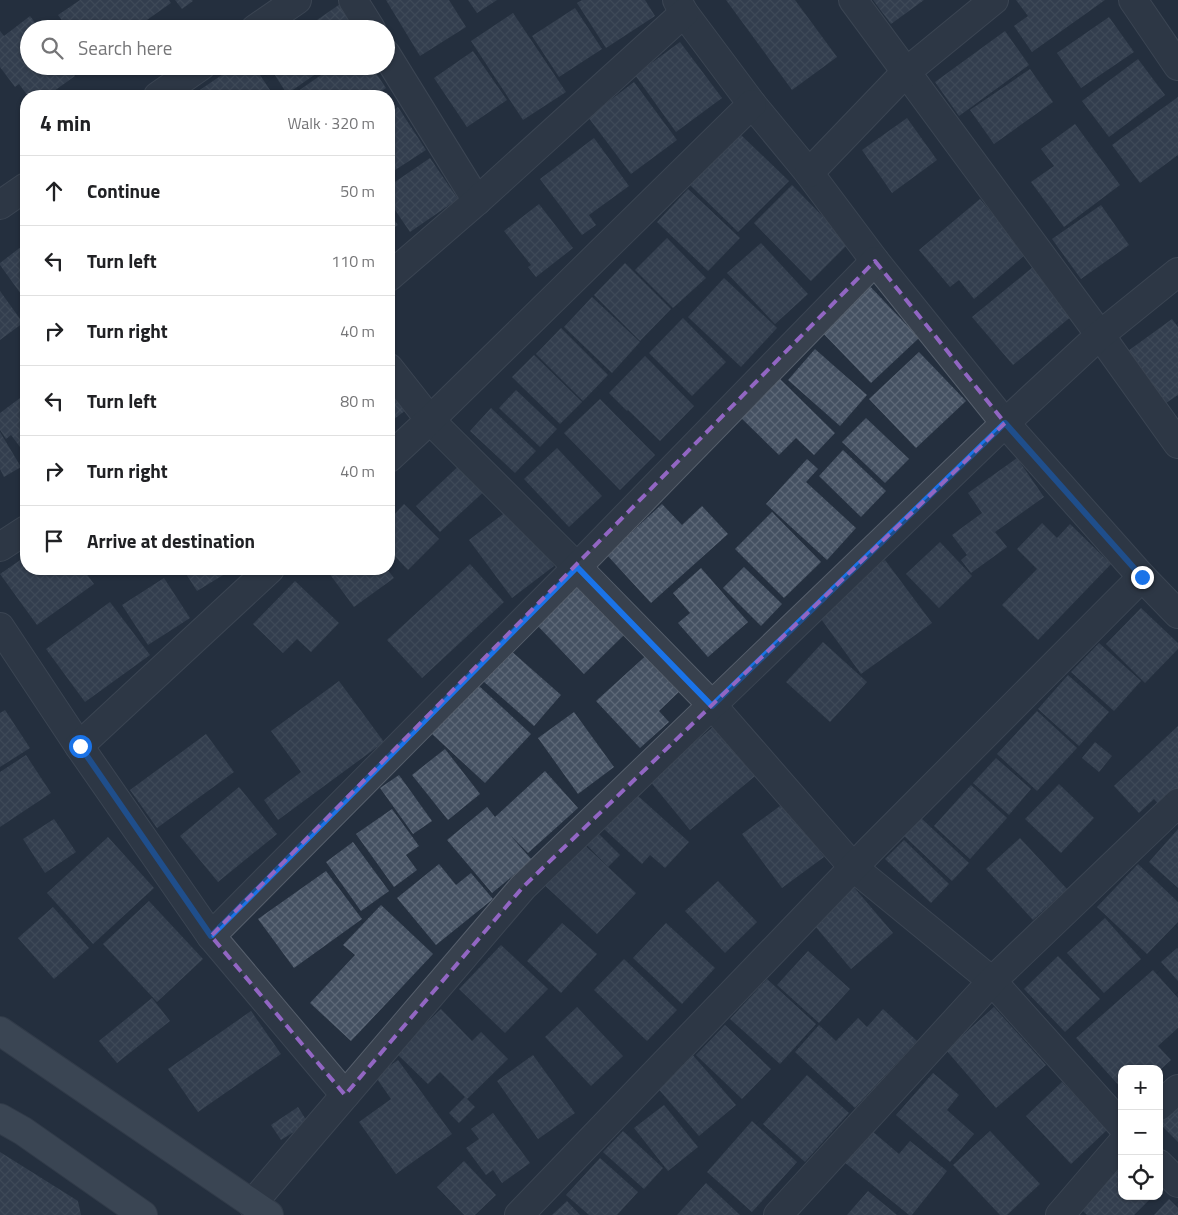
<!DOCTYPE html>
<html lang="en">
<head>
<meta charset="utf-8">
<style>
	:root { --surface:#fff; --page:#f2f2f2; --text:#202124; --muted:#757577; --line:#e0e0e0 }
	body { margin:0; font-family:"Titillium Web",sans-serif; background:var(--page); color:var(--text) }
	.controls { position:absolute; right:15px; bottom:15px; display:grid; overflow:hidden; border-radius:10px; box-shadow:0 1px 4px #0004 }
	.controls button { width:45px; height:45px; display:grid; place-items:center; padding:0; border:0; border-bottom:1px solid var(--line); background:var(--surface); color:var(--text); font:25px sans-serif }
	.stop { position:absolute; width:15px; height:15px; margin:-11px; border:4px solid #1a73e8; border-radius:50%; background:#fff }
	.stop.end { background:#1a73e8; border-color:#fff; box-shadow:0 1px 5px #0008 }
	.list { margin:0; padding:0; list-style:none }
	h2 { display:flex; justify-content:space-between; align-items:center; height:65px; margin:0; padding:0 20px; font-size:21px }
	h2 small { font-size:16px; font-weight:400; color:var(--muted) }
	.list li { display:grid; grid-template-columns:32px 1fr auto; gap:15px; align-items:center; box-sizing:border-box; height:70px; padding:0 20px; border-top:1px solid var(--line) }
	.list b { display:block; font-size:19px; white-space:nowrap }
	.list em { font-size:16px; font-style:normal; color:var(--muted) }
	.icon { flex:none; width:28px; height:28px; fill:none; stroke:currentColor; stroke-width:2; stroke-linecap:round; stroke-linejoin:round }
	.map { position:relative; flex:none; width:1178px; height:1215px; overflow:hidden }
	.search { position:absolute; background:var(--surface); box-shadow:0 1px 4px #0004; left:20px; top:20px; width:375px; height:55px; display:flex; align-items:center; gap:12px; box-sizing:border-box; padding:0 18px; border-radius:28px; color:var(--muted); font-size:19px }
	.panel { position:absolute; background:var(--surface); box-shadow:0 1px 4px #0004; left:20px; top:90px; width:375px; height:485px; border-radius:20px }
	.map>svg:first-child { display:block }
	.building { fill:url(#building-cross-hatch) }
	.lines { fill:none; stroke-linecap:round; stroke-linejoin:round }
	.minor-casing { stroke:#565f6c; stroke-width:30 }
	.major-casing { stroke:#414a57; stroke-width:30 }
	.minor { stroke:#38414e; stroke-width:28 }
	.major { stroke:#56606e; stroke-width:28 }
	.route { stroke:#1a73e8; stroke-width:6 }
	.marked { fill:none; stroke:#9266c3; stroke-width:4; stroke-dasharray:10 6; stroke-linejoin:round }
</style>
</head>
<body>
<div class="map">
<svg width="1178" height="1215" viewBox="0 0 1178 1215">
	<defs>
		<pattern id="building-cross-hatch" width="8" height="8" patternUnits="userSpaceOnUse" patternTransform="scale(1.25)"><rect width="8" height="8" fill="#455162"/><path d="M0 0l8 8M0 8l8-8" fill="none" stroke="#5d6877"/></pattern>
	</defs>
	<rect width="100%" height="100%" fill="#242f3e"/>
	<g class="building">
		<path d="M80,0H169L171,3L134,29H68L58,15Z"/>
		<path d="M175,0H192L193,1L182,9Z"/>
		<path d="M386,0H449L466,27L420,56Z"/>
		<path d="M468,0H497L477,13Z"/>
		<path d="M582,0H645L655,16L606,48L577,3Z"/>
		<path d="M726,0H795L837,57L792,90Z"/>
		<path d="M873,0H924L891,24Z"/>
		<path d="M1016,0H1105L1032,52L1014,26L1028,16Z"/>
		<path d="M343,2L362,29H304Z"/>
		<path d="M575,8L602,49L559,77L532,36Z"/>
		<path d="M513,13L566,92L523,120L471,41Z"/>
		<path d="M30,16L40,29H29V66H67L75,76L47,96H28L19,84L15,87L0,67V31L4,36Z"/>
		<path d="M1109,17L1134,52L1081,88L1057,53Z"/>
		<path d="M1005,31L1029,65L959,116L935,82Z"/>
		<path d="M680,42L722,98L676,132L635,75Z"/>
		<path d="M473,51L507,100L467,127L434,78Z"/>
		<path d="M1138,59L1165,95L1109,137L1082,101Z"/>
		<path d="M235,66H254L274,96H191Z"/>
		<path d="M269,66H327L287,94Z"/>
		<path d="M334,66H371L386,88L374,96H291Z"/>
		<path d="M1030,69L1053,102L994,144L970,110Z"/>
		<path d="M634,82L677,140L631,174L588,117Z"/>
		<path d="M1178,97V155L1140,183L1112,145Z"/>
		<path d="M398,107L426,150L389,174V113Z"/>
		<path d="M907,118L937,160L892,193L862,150Z"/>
		<path d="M1075,124L1120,185L1064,227L1031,182L1054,166L1041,149Z"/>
		<path d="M740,134L789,181L738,232L690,185Z"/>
		<path d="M594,138L629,186L589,215L596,225L582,235L540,179Z"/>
		<path d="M430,158L458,199L410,232L389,201V186Z"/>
		<path d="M792,185L849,243L811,281L754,223Z"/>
		<path d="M688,189L740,238L708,271L657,222Z"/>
		<path d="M980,199L1026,254L974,299L959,280L950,287L919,250Z"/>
		<path d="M539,204L573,248L536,277L528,267L531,265L504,231Z"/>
		<path d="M1101,205L1129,245L1081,279L1052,239Z"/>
		<path d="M389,213L398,225L389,231Z"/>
		<path d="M667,238L706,278L673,308L635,270Z"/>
		<path d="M26,243V301L0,265V263Z"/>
		<path d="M761,243L808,294L775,324L727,273Z"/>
		<path d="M625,263L671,309L640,341L594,295Z"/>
		<path d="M1033,267L1073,315L1013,365L972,317Z"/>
		<path d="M724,278L777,328L741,367L688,317Z"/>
		<path d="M865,281L919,338L871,383L817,327Z"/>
		<path d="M0,291L23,323L0,340Z"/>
		<path d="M592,297L640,342L612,373L564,327Z"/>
		<path d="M683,318L726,362L692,396L649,353Z"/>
		<path d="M1172,319L1178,327V395L1166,403L1128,351Z"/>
		<path d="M561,328L608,375L583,401L536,354Z"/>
		<path d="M815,349L867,395L840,426L788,380Z"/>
		<path d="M919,352L966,401L916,448L869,399Z"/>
		<path d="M534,355L582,402L560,424L512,377Z"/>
		<path d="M645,356L694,406L660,441L628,410L627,411L609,393Z"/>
		<path d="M776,375L835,433L814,455L796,438L779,455L737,414Z"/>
		<path d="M389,385L406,410L389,423Z"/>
		<path d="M516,390L557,429L540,447L499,408Z"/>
		<path d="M24,395L26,398V455L11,435L6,439L0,430V413Z"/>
		<path d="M600,399L655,455L620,490L564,433Z"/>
		<path d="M491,408L536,451L515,473L470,431Z"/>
		<path d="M866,418L909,459L885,483L842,442Z"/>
		<path d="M0,432L21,467L4,477L0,469Z"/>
		<path d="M557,448L602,496L569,527L524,479Z"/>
		<path d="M843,450L886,491L861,517L819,476Z"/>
		<path d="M1017,458L1044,497L995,532L1007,547L971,573L961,560L967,555L952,535L982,513L968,493Z"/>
		<path d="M807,459L818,469L806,482L856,528L827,560L766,504Z"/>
		<path d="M464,461L489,487L440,532L416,506Z"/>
		<path d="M404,504L439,539L408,570L389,550V520Z"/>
		<path d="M662,504L682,525L702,506L728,534L651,603L607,555Z"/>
		<path d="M511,508L554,566L512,598L469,540Z"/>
		<path d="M772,512L821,562L784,598L735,549Z"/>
		<path d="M1042,523L1057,538L1070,524L1111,564L1038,640L1002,605L1037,569L1017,549Z"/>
		<path d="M940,542L972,576L939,608L906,574Z"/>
		<path d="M26,556V569H83L94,584L37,625L0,574Z"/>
		<path d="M885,560L932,623L861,674L816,612Z"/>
		<path d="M470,564L504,602L422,678L387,640Z"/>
		<path d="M744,567L782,604L761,626L723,588Z"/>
		<path d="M701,568L748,622L708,657L678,623L690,613L673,593Z"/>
		<path d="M183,569H233L197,591Z"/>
		<path d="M326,569H387L394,578L354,607Z"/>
		<path d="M164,578L190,618L148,645L122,605Z"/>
		<path d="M295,581L339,623L311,652L297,639L283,653L253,624Z"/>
		<path d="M575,581L626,633L584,674L533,621Z"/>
		<path d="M110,602L150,655L85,702L46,649Z"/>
		<path d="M1141,608L1178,643V649L1145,683L1106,644Z"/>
		<path d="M823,642L867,682L830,722L786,682Z"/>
		<path d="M1099,643L1141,681L1114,711L1071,672Z"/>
		<path d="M510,650L561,695L534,726L483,681Z"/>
		<path d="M650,652L683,688L659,711L669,722L640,748L596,701Z"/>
		<path d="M1068,675L1109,712L1079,746L1038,709Z"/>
		<path d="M339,681L384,742L278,820L264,800L301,772L271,731Z"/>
		<path d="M478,685L531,734L485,783L432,734Z"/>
		<path d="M5,710L30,748L0,767V713Z"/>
		<path d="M1037,711L1077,748L1037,791L997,754Z"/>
		<path d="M574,712L614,767L578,794L538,738Z"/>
		<path d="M719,722L760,772L690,830L649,780Z"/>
		<path d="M1178,726V789L1160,806L1154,799L1139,813L1114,786Z"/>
		<path d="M206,734L234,772L157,828L130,790Z"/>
		<path d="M1095,742L1112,756L1099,772L1082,758Z"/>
		<path d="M445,749L480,794L448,820L412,775Z"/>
		<path d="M26,755L51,793L0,827V772Z"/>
		<path d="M996,758L1031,789L1009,815L973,783Z"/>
		<path d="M545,771L578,808L528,853L510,835L532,860L492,893L447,840L487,807L495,817Z"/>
		<path d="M399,775L432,821L413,834L380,788Z"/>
		<path d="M1059,784L1094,818L1061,853L1025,819Z"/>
		<path d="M971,785L1007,818L970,859L934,826Z"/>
		<path d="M239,787L277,834L218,882L180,836Z"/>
		<path d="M636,794L689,842L665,868L650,855L642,864L604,829Z"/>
		<path d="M784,803L824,857L782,888L742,834Z"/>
		<path d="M392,809L419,846L406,855L417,870L394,887L356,834Z"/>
		<path d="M920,817L969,863L952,881L903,835Z"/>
		<path d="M54,819L76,852L45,873L23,839Z"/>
		<path d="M592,827L620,855L608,867L581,839Z"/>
		<path d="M1178,829V888L1149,862Z"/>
		<path d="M108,837L154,888L93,944L47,893Z"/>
		<path d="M1020,838L1067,889L1033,920L986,869Z"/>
		<path d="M579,840L636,893L597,934L540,881Z"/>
		<path d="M904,840L949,884L931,903L885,859Z"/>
		<path d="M353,842L389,891L361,911L326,862Z"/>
		<path d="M439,864L456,885L471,873L493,899L436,945L397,898Z"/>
		<path d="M1138,864L1178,902V922L1147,954L1097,907Z"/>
		<path d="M326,871L362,919L294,968L258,919Z"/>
		<path d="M718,881L757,922L725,953L685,911Z"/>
		<path d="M852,885L893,933L851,969L810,920Z"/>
		<path d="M149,901L203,959L157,1002L103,944Z"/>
		<path d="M381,905L433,954L351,1041L310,1003L355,955L343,945Z"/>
		<path d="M53,907L89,948L54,979L18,938Z"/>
		<path d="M1105,918L1141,959L1104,993L1067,953Z"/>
		<path d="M562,923L597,954L561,993L527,961Z"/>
		<path d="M666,923L715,968L682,1004L633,958Z"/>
		<path d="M501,945L548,989L505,1033L459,989Z"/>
		<path d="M1177,948L1178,949V981L1161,962Z"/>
		<path d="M808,951L850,989L819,1023L777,985Z"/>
		<path d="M1058,956L1100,999L1065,1032L1024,989Z"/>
		<path d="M624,959L677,1010L647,1041L594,990Z"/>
		<path d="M1153,970L1178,998V1028L1158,1046L1171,1060L1159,1071V1069H1122V1089L1076,1038Z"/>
		<path d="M767,979L816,1024L780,1064L730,1019Z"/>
		<path d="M152,998L170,1021L117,1063L99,1041Z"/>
		<path d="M577,1007L623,1056L591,1086L545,1037Z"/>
		<path d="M994,1007L1046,1065L996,1108L946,1050Z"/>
		<path d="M441,1009L472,1041L481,1032L508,1059L467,1099L475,1107L459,1123L449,1113L465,1097L440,1072L428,1084L396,1053Z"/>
		<path d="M883,1009L917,1041L855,1108L795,1052L819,1025L836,1041L858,1018L867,1027Z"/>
		<path d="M251,1011L281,1054L198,1112L168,1069Z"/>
		<path d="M725,1025L771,1069L742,1099L696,1055Z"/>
		<path d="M691,1053L736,1105L699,1136L655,1085Z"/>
		<path d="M533,1055L575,1113L538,1139L497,1081Z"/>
		<path d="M398,1060L452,1134L396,1174L359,1122L391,1099L375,1076Z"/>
		<path d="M933,1073L959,1095L947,1110L974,1134L950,1162L896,1115Z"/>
		<path d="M807,1075L849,1113L805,1162L763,1124Z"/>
		<path d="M1062,1082L1107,1130L1071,1164L1026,1116Z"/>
		<path d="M1178,1100V1142L1159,1123V1119Z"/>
		<path d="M664,1105L698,1147L668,1171L634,1128Z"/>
		<path d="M298,1107L308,1123L281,1140L271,1125Z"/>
		<path d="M493,1113L530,1163L502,1183L493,1170L486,1175L466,1148L479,1139L471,1129Z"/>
		<path d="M752,1121L797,1162L752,1212L707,1172Z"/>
		<path d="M871,1130L899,1154L910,1141L947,1171L912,1215H909L844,1162Z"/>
		<path d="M623,1131L663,1168L644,1189L603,1152Z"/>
		<path d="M990,1131L1040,1184L1007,1215H1000L953,1165Z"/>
		<path d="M0,1152L78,1201L81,1215H0Z"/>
		<path d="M600,1158L638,1192L617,1215H589L566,1195Z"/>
		<path d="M464,1161L496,1195L475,1215H464L437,1187Z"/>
		<path d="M1122,1165V1196H1153L1134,1215H1087L1079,1207Z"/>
		<path d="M706,1183L740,1215H677Z"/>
		<path d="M868,1191L897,1215H847Z"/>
		<path d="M1169,1199L1178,1208V1215H1154Z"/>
		<path d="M567,1201L580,1215H552Z"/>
	</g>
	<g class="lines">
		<defs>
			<g id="minor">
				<path d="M353,0L371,29"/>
				<path d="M677,0L684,13L752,104L809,173L875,261L1005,423L1142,577L1178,614"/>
				<path d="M853,0L1100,335L1178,444"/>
				<path d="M1133,0L1178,66"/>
				<path d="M255,29L297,0"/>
				<path d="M386,54L477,201"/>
				<path d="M158,96L201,66"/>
				<path d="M809,173L906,72L994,0"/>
				<path d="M0,205L26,187"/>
				<path d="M389,277L477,201L684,13"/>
				<path d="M389,368L430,420L577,567L712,705L854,868L992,981L1122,1126"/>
				<path d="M389,458L430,420L752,104"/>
				<path d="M0,547L26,530"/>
				<path d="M0,627L79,746L211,936"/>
				<path d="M79,746L270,569"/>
				<path d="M345,1095L211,936L577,567L875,261"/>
				<path d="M1159,1106L1178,1089"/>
				<path d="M1159,1164L1178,1183"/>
				<path d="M252,1204L523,887L1005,423L1100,335L1178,272"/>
				<path d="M519,1215L871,849L1142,577"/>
				<path d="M778,1215L992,981L1178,803"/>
				<path d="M1060,1215L1122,1143"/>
			</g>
			<g id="major">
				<path d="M0,1031L269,1215"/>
				<path d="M0,1118L23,1131L143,1215"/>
			</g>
		</defs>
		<use href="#minor" class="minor-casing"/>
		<use href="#major" class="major-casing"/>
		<use href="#minor" class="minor"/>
		<use href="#major" class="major"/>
	</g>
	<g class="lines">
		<path class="route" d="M80,746L211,936L577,567L712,706L1005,423L1142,577"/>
	</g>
	<path d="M0 0H1178V1215H0ZM875,261L1005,423L523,887L345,1095L211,936Z" fill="#242f3e" fill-opacity=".55" fill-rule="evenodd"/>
	<path class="marked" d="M875,261L1005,423L523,887L345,1095L211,936Z"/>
</svg>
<div class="controls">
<button>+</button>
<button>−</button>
<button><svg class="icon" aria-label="locate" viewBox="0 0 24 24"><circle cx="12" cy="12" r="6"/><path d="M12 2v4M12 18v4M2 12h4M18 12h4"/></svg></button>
</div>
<div class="stop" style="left:80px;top:746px"></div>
<div class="stop end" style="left:1142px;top:577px"></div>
<div class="search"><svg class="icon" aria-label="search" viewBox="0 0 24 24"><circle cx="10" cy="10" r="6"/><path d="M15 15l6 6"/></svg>Search here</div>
<section class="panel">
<h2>4 min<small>Walk · 320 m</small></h2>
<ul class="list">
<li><svg class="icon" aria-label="ahead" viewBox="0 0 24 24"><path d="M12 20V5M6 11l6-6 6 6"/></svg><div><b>Continue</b></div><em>50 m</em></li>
<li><svg class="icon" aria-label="left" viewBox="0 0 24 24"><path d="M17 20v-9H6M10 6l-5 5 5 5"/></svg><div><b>Turn left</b></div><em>110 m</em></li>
<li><svg class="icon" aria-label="right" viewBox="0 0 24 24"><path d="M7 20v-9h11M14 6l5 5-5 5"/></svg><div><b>Turn right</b></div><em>40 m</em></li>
<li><svg class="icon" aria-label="left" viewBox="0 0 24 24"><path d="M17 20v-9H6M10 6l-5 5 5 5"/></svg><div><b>Turn left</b></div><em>80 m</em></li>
<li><svg class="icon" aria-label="right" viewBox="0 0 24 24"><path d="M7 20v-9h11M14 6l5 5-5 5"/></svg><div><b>Turn right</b></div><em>40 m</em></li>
<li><svg class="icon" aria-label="arrive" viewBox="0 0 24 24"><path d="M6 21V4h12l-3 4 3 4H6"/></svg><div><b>Arrive at destination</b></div></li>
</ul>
</section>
</div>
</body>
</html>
